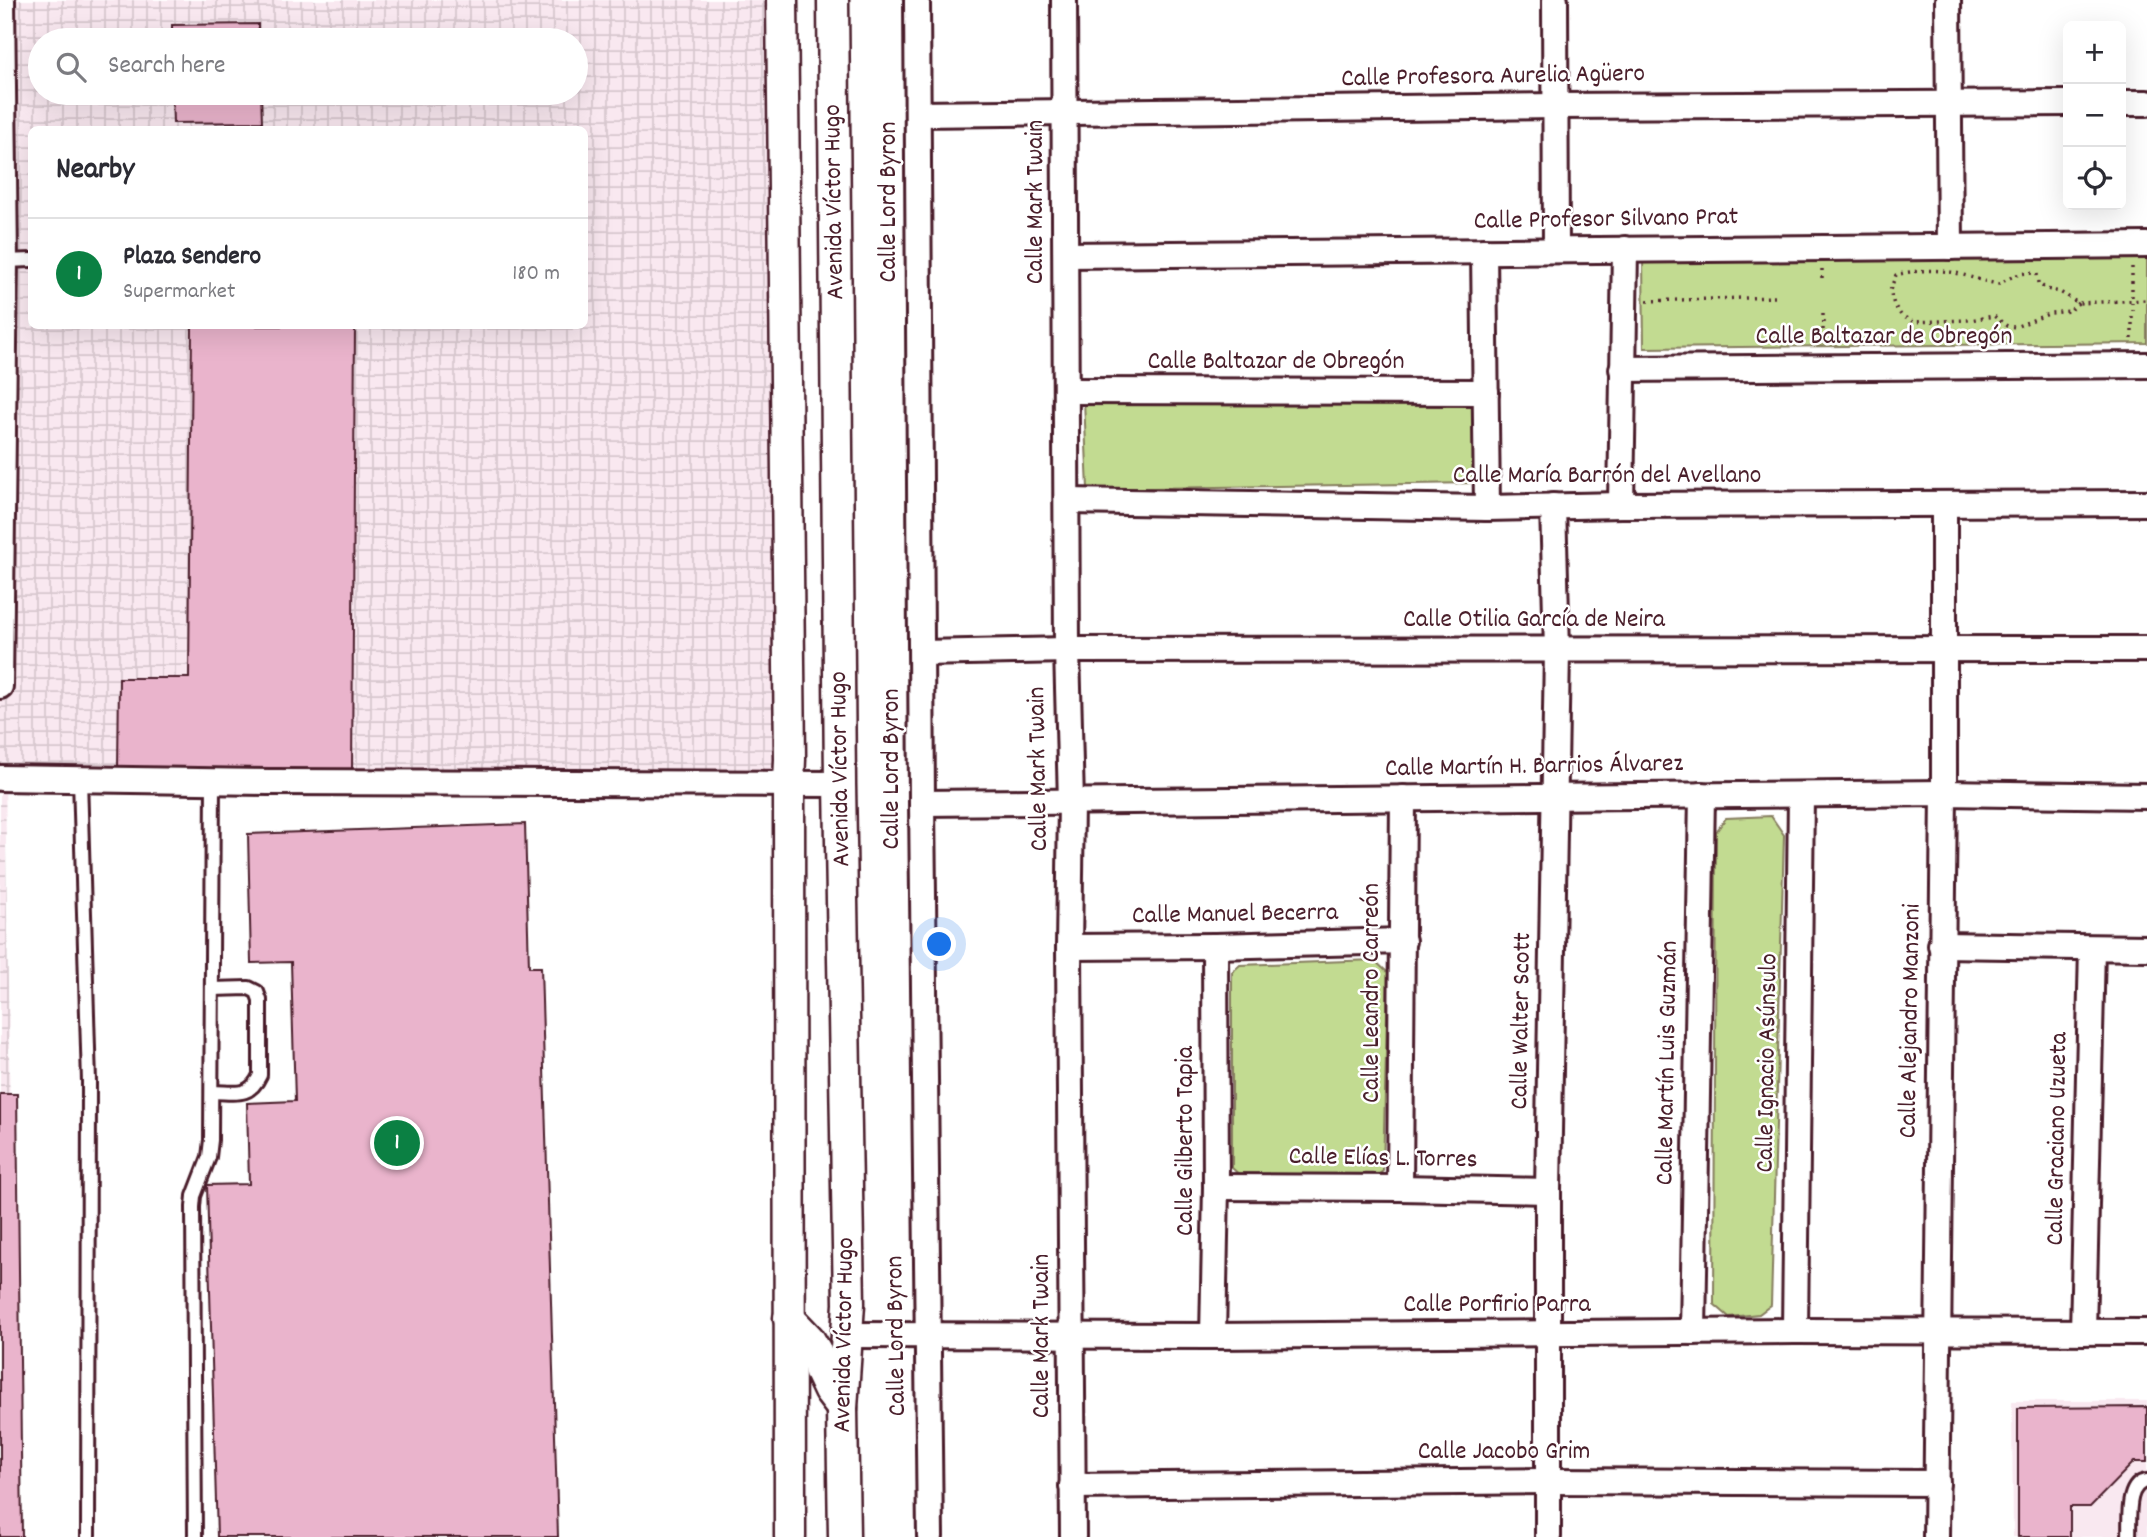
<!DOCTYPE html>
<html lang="en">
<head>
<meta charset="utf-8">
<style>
	:root { --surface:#fff; --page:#f2f2f3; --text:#2b2b33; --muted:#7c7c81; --line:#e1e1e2; --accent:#0b8043 }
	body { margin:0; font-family:Dekko,sans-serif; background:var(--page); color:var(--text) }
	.controls { position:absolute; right:21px; top:21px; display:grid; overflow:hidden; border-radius:10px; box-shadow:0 7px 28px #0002 }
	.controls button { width:63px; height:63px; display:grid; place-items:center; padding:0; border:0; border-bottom:2px solid var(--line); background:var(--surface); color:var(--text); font:35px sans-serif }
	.you { position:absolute; left:940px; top:945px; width:24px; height:24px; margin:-18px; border:5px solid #fff; border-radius:50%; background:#1a73e8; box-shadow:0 0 0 10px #1a73e833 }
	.badge { display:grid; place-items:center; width:46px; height:46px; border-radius:50%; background:var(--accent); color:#fff; font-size:23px; font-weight:700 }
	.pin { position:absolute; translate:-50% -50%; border:4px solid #fff; box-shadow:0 2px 7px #0006 }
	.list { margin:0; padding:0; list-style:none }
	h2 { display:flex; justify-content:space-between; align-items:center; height:91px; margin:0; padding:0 28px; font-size:30px }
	h2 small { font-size:23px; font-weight:400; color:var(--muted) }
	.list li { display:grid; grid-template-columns:46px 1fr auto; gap:21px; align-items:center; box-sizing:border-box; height:112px; padding:0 28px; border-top:2px solid var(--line) }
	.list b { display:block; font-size:26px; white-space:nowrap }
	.list p { margin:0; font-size:23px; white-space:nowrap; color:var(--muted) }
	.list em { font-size:23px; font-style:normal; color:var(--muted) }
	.icon { flex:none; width:38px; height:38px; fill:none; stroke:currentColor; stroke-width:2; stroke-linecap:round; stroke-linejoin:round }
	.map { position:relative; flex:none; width:2147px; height:1537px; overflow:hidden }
	.search { position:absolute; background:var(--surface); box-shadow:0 7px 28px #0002; left:28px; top:28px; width:560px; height:77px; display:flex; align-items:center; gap:18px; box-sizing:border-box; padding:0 24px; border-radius:38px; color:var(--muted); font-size:26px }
	.panel { position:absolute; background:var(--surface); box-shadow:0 7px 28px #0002; left:28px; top:126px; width:560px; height:203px; border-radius:10px }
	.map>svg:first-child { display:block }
	.built { fill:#f9e8f0 }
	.industrial { fill:url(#industrial-grid); fill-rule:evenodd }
	.green { fill:#c2db91; stroke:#867d5e; stroke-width:2 }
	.building { fill:#eab4cc; stroke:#4a1f2b; stroke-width:2 }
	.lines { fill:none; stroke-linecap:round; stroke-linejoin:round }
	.service-casing { stroke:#4a1f2b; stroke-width:18 }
	.minor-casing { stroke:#4a1f2b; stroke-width:30 }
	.tertiary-casing { stroke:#4a1f2b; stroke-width:35 }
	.path { stroke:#4a1f2b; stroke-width:3.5; stroke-dasharray:2 5; stroke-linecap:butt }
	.service { stroke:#fff; stroke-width:12 }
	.minor { stroke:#fff; stroke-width:24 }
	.tertiary { stroke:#fff; stroke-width:30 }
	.labels { text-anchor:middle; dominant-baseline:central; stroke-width:5; stroke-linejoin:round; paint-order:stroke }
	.street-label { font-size:26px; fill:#4a1f2b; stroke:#fff }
</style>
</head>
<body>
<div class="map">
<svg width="2147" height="1537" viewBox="0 0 2147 1537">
	<defs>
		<pattern id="industrial-grid" width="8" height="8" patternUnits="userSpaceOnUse" patternTransform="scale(1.75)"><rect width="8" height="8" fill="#f9e8f0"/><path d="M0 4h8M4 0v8" fill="none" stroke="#d7c7ce"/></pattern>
	</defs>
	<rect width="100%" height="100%" fill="#fff"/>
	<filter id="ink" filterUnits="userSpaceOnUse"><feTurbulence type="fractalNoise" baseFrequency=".0143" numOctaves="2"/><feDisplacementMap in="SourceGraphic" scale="14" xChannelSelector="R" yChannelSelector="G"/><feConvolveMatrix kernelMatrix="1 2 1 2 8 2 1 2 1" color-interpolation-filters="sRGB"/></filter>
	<g filter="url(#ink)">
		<path class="built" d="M2012,1401H2147V1537H2013Z"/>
		<path class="industrial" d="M0,0H783L795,774H5L16,1537H0ZM40,40H576V93H40ZM32,130H584V326H32Z"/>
		<g class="green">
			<path d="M1643,258H2147V343L1644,348Z"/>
			<path d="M1477,397L1476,483L1088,489L1084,401Z"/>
			<path d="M1771,816L1784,835L1771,1305L1759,1314L1729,1317L1714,1304L1716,832L1726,818Z"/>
			<path d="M1374,960L1388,973L1383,1171L1375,1177L1241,1176L1232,1168V972L1240,965Z"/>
		</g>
		<g class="building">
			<path d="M258,24V40H172V25Z"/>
			<path d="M172,93H261L262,122L173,123Z"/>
			<path d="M192,326H355L352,772L118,771L119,678H189Z"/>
			<path d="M525,824L529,967H541L558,1537H217L207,1185L249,1184L247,1103L295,1101L291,962L251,963L248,834Z"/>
			<path d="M0,1094H17L22,1537H0Z"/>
			<path d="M2147,1407V1462H2134L2090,1507H2070V1537H2018V1408Z"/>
		</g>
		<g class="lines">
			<defs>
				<g id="service">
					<path d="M5,261L32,260"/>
					<path d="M80,779L89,1082L88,1537"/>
					<path d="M212,1092C234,1092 249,1099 260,1075V1000L257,992L249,988L212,989"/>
					<path d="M195,1537L193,1207L194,1196L209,1157L211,1140L213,781"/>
					<path d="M2129,1537C2130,1520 2125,1483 2147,1481"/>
				</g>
				<g id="minor">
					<path d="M917,0L922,803L930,1537"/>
					<path d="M1064,0L1067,650L1071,802L1069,947L1073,1537"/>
					<path d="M1555,0L1556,250"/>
					<path d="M1948,0L1950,247"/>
					<path d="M2121,103H2147"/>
					<path d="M918,114L1555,106L2068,103"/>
					<path d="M1484,251L1487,508"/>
					<path d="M1066,255L2147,245"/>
					<path d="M1622,369L2147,365"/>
					<path d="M1066,391L1486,392"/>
					<path d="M1067,501L1487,508L1621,505L2147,503"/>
					<path d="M1621,505L1625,249"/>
					<path d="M922,653L1067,650L2147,649"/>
					<path d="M0,686L5,261L2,0"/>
					<path d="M0,778L270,782L840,784"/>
					<path d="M922,803L1944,793L2147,796"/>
					<path d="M1941,945L2147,948"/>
					<path d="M1069,947L1215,946L1403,941"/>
					<path d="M1216,1187L1400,1188L1548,1191"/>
					<path d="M1400,1188L1403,798"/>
					<path d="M1795,1331L1801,795"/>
					<path d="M1693,1332L1702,795"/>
					<path d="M2083,1332L2092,948"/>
					<path d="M847,1335L1213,1336L1795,1331L2147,1332"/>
					<path d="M1213,1336L1216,1187L1215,946"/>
					<path d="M1072,1486L1547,1481L1937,1483"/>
					<path d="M1548,1537V1191L1557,650L1553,506"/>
					<path d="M1936,1537L1944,793V505"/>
				</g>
				<g id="tertiary">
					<path d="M782,0L790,759L789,783L790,1537"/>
					<path d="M833,0L840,784L849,1304L842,1408L844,1537"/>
					<path d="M789,1318L809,1339L816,1351L820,1372L829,1391L842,1408"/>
				</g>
			</defs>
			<use href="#service" class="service-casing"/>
			<use href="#minor" class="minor-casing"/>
			<use href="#tertiary" class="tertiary-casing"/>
			<g class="path">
				<path d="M2132,267V343"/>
				<path d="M1822,269V280"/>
				<path d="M1647,301L1775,297"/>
				<path d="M2078,303L2070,311L2051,313L2015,327L2007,326L1994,316L1970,320L1913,322L1901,315L1894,305L1890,290L1896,275C1913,270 1938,269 1956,273C1971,277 1985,282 1999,284C2012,276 2022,271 2037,274L2038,283L2046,289L2060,292L2078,303L2147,300"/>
				<path d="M1823,314V345"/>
			</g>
			<use href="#service" class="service"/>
			<use href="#minor" class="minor"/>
			<use href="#tertiary" class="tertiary"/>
		</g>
	</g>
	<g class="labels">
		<g class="street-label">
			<text transform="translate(1493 77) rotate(-1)">Calle Profesora Aurelia Agüero</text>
			<text transform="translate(835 202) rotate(-91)">Avenida Víctor Hugo</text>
			<text transform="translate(889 202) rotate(-90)">Calle Lord Byron</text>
			<text transform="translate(1036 202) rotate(-90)">Calle Mark Twain</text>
			<text transform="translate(1606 220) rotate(-1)">Calle Profesor Silvano Prat</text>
			<text x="1884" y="337">Calle Baltazar de Obregón</text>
			<text x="1276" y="362">Calle Baltazar de Obregón</text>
			<text x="1607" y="476">Calle María Barrón del Avellano</text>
			<text x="1534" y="620">Calle Otilia García de Neira</text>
			<text transform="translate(1534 767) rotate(-1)">Calle Martín H. Barrios Álvarez</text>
			<text transform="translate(841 769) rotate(-91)">Avenida Víctor Hugo</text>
			<text transform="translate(892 769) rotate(-90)">Calle Lord Byron</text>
			<text transform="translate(1039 769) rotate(-91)">Calle Mark Twain</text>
			<text transform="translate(1235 915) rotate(-1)">Calle Manuel Becerra</text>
			<text transform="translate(1372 993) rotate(-90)">Calle Leandro Carreón</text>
			<text transform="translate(1522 1021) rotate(-89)">Calle Walter Scott</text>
			<text transform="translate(1911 1021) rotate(-89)">Calle Alejandro Manzoni</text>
			<text transform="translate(1668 1063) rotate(-89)">Calle Martín Luis Guzmán</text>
			<text transform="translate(1768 1063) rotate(-89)">Calle Ignacio Asúnsulo</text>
			<text transform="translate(2058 1139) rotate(-89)">Calle Graciano Uzueta</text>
			<text transform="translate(1186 1141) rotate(-90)">Calle Gilberto Tapia</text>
			<text transform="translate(1383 1159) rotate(1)">Calle Elías L. Torres</text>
			<text x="1497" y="1305">Calle Porfirio Parra</text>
			<text transform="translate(845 1335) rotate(-89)">Avenida Víctor Hugo</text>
			<text transform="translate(897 1336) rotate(-91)">Calle Lord Byron</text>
			<text transform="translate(1042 1336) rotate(-90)">Calle Mark Twain</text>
			<text x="1504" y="1452">Calle Jacobo Grim</text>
		</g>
	</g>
</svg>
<div class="controls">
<button>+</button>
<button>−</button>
<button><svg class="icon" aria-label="locate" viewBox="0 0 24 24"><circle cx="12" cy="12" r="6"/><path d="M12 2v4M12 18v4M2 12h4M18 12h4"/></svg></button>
</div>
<div class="you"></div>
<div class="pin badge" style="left:397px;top:1143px">1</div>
<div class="search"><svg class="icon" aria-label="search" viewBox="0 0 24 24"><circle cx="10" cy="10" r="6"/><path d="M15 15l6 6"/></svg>Search here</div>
<section class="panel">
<h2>Nearby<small></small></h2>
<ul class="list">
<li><span class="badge">1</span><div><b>Plaza Sendero</b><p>Supermarket</p></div><em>180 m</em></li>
</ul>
</section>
</div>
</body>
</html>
